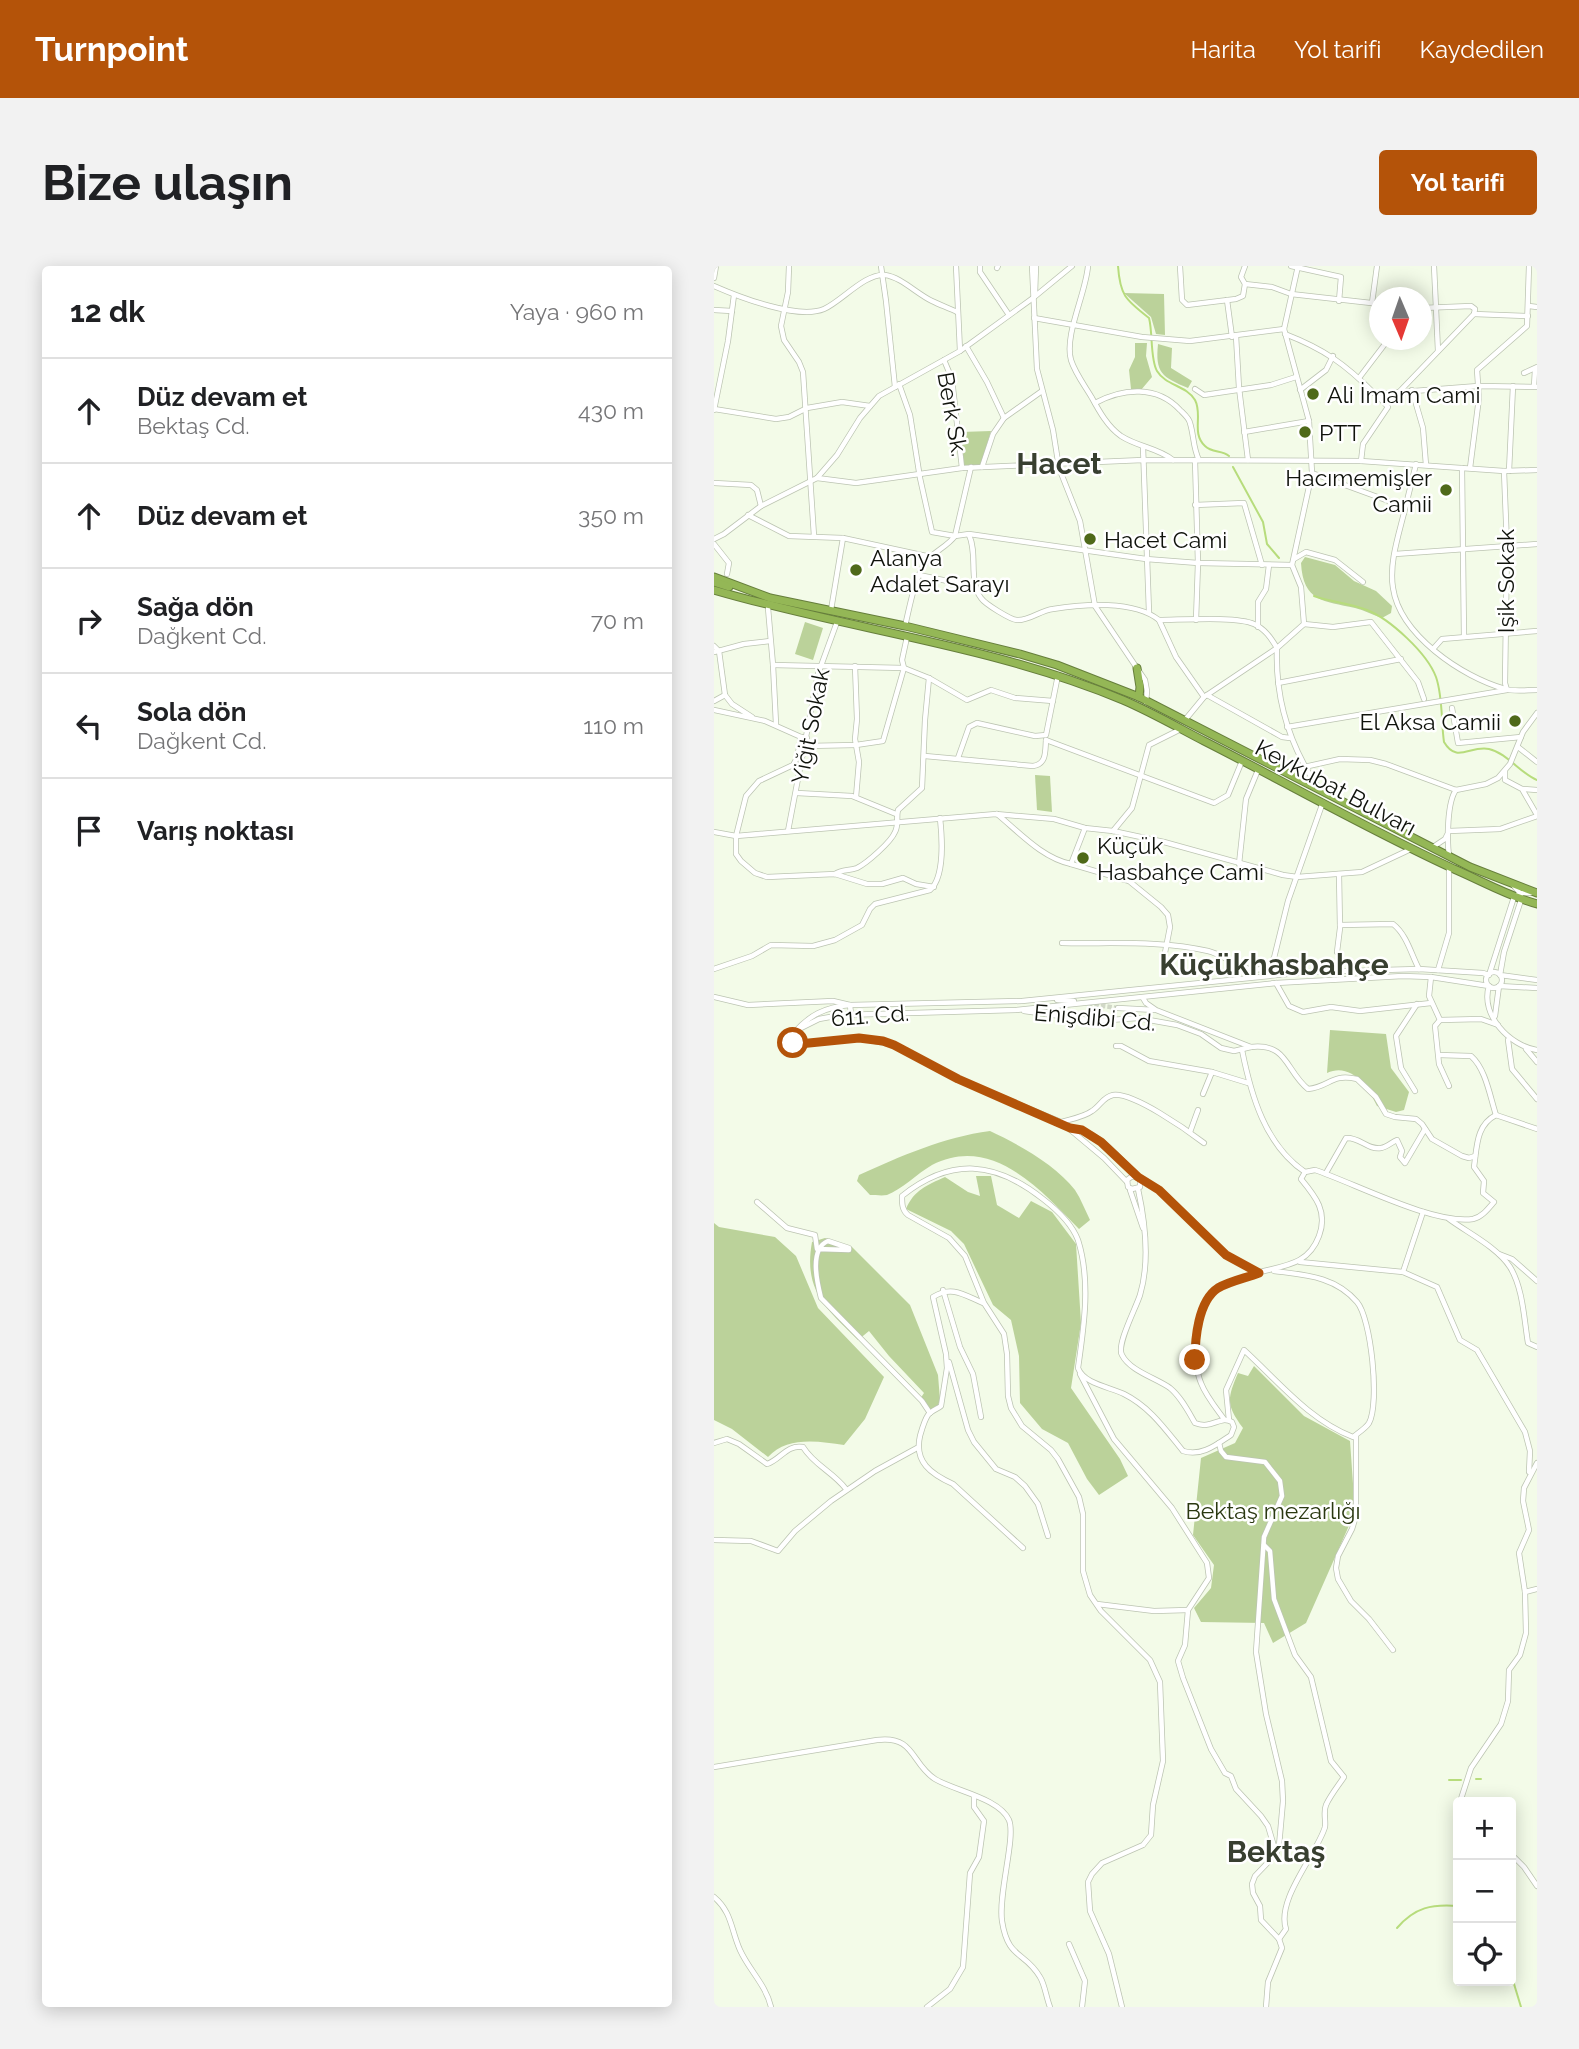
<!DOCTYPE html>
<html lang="tr">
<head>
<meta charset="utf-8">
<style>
	:root { --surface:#fff; --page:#f2f2f2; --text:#202124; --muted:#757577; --line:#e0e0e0; --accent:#b45309 }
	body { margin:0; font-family:Raleway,sans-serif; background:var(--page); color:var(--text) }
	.controls { position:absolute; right:21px; bottom:21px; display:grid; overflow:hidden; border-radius:7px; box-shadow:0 4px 18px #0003 }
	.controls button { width:63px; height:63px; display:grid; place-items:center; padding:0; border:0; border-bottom:2px solid var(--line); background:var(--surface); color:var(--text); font:35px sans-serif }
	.compass { position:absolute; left:655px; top:21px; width:63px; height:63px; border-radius:50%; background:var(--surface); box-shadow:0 4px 18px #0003; rotate:178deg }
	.stop { position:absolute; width:21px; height:21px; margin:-16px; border:5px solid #b45309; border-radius:50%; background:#fff }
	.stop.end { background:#b45309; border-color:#fff; box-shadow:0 2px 7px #0008 }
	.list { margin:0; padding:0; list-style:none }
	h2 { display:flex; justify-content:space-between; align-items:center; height:91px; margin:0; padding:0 28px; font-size:30px }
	h2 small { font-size:23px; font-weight:400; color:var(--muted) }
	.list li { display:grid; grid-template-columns:46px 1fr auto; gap:21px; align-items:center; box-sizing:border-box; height:105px; padding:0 28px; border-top:2px solid var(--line) }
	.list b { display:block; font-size:26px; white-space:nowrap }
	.list p { margin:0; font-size:23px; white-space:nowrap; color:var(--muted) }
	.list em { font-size:23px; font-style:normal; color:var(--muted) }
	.icon { flex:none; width:38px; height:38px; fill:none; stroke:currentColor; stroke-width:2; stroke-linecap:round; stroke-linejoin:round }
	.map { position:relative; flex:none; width:823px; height:1741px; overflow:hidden; border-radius:7px }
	header { display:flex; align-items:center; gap:42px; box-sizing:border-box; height:98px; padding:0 35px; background:var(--accent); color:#fff }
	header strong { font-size:33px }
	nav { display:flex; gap:38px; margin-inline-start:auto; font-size:24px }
	.intro { display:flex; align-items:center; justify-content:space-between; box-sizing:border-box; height:168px; padding:0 42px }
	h1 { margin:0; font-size:49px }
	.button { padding:18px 32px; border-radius:7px; background:var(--accent); color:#fff; font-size:24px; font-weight:700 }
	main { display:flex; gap:42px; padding:0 42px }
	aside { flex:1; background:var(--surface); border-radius:7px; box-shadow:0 4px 18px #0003 }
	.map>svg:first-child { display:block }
	.green { fill:#bbd29a }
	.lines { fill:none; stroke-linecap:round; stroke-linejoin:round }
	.stream { stroke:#b7dc7c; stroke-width:2 }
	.minor-tunnel { stroke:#d1d8c7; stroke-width:4.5; stroke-dasharray:4.5 2; stroke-linecap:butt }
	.minor-casing { stroke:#bcc4b2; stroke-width:6 }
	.highway-casing { stroke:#667e3c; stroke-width:9 }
	.minor { stroke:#fff; stroke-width:4.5 }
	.highway { stroke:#94b756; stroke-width:7 }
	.route { stroke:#b45309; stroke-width:9 }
	.poi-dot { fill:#4f691a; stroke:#fff; stroke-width:2.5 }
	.labels { text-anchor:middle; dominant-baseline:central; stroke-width:5; stroke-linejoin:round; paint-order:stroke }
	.poi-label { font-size:23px; fill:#10130c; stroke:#fff; text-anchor:start }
	.street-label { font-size:23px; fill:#10130c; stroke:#fff }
	.park-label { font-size:23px; fill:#2a3810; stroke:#fff }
	.district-label { font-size:30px; font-weight:bold; fill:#383f30; stroke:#fff }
</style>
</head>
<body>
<header>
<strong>Turnpoint</strong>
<nav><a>Harita</a><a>Yol tarifi</a><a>Kaydedilen</a></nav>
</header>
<div class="intro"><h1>Bize ulaşın</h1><a class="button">Yol tarifi</a></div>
<main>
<aside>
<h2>12 dk<small>Yaya · 960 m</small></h2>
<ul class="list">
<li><svg class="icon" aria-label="ahead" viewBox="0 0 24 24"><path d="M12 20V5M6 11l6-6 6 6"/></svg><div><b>Düz devam et</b><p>Bektaş Cd.</p></div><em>430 m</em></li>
<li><svg class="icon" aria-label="ahead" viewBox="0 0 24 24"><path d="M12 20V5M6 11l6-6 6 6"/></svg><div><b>Düz devam et</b></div><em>350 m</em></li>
<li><svg class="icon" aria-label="right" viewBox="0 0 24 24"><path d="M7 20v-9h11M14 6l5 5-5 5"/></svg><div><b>Sağa dön</b><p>Dağkent Cd.</p></div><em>70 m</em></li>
<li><svg class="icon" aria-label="left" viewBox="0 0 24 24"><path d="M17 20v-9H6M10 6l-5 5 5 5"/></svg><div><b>Sola dön</b><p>Dağkent Cd.</p></div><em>110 m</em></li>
<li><svg class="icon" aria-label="arrive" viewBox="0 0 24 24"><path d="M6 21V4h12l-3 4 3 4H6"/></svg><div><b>Varış noktası</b></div></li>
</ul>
</aside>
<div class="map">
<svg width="823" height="1741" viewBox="0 0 823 1741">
	<rect width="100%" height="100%" fill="#f3fbe8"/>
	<g class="green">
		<path d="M410,27L450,28L451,69L442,68L437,51Z"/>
		<path d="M421,77H433L432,90L438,111L427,124L417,123L415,104L421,91Z"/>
		<path d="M444,78L458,82L457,102L478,115L474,122C448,111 441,107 444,78Z"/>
		<path d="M277,165L267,199L250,200L247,166Z"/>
		<path d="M591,291L621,299L640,315L662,325L678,340L677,347L668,352C659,349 650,344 641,342C610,335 589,336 587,297Z"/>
		<path d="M91,356L109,362L99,394L81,388Z"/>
		<path d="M321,509L336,510L338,546L323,544Z"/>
		<path d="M616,764L672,768L677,802L695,826L690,844L682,846L663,840C654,821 637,796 613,807Z"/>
		<path d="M276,865C304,878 342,899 361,924C367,933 371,944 376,954L365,963C327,924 278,868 218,899C204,907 187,924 173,929C168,930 161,929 156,929L143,915L145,909C187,890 230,871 276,865Z"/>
		<path d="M262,910H277L283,939L305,952L317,935L338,946L362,978L367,1057L357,1122L406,1193L414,1210L385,1229L373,1213L354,1177L328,1163L306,1137L305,1090L297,1054L279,1039L250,978L237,965L192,943C200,924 213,919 231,911L254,926L266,930Z"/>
		<path d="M0,957L5,961L61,971L82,990L104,1042L170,1111L151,1153L130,1179C104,1175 73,1170 54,1191L18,1163L0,1154Z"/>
		<path d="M111,972L138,981L196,1039L224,1109L226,1134L224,1139L213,1147L206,1133L210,1127L175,1090L155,1065L144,1074C113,1043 89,1025 98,976Z"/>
		<path d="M540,1100L590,1150L636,1175L641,1246L592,1357L559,1377L550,1357L487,1356L480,1342L497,1322L500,1299L479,1269L487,1192L521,1177L529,1162C512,1139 513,1133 524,1107L534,1110Z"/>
	</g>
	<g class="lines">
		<g class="stream">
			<path d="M404,0C406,30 412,34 435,52C439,67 436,93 443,105C452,120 472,119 481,134C489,149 477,167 491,180C498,187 508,184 515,190"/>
			<path d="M519,201L549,256L553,278L565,292"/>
			<path d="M600,330C617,336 636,337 653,344C676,353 713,387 722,411C729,431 727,456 730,476C743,498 756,479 775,483C793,487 806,507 823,514"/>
			<path d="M762,1513H767"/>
			<path d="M735,1514H747"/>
			<path d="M683,1662C701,1641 718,1638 744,1640"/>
			<path d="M797,1708L807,1741"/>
		</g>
		<path class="minor-tunnel" d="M374,738L404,742"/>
		<defs>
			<g id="minor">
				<path d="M75,0L74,26L67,60L70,74L85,96L89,106L100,270"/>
				<path d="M167,0L172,35L181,121"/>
				<path d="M242,0L246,85"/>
				<path d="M266,0V6L295,49"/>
				<path d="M318,0L323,103L339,164L345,202L366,255L381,340L431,414L433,425L432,436"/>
				<path d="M374,0C372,27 350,69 357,94C361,107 371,120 378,132C385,145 394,161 407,170C424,181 444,182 459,194"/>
				<path d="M466,0L468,34L473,39L522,33L529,30L531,18L527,11L531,0"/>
				<path d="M577,0L627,11L625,35"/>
				<path d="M584,0L570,63L595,155L598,207L680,237L690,247C684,271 675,298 679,322C686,369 748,411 791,423C800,426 813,424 823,424"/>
				<path d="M720,0L724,85"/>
				<path d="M283,2L284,0"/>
				<path d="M0,12L2,0"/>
				<path d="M531,18L558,21L577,28L666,38"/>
				<path d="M0,20C25,31 84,54 110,43C128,35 151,7 171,9C187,11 203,28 218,35C226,39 235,42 243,46"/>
				<path d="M321,28L322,0"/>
				<path d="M513,34L518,71"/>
				<path d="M658,37L663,0"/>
				<path d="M815,40L823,41"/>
				<path d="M0,44L18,45"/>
				<path d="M760,48L814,50"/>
				<path d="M320,52L428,71L476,75L570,63"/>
				<path d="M571,68C610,83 631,98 661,128L764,120L823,121"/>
				<path d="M522,70L525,122L534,194"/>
				<path d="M252,80L273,116L290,152"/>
				<path d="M230,94L238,113L248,202"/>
				<path d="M810,107L823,101"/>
				<path d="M645,112L674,74"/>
				<path d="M185,118L196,149L206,212L218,266L241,270L255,268L432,293L484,297L578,299"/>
				<path d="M820,120L821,104"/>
				<path d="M481,123L490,129L557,119L582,111"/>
				<path d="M586,124L612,104L619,90"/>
				<path d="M698,124L709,162L712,199"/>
				<path d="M686,125L760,48L761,43L757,40L708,42"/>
				<path d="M381,137C409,122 443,119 466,144C470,148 475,152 476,157C480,170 479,182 485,194"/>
				<path d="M0,143L62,153L75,151L93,142L128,136L156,140"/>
				<path d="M0,144L14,75L20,29"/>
				<path d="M530,166L595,155"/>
				<path d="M429,181L435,346"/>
				<path d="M481,194L484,297L482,354"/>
				<path d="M647,195L649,178L674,141L662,128"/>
				<path d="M268,201L279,168L290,152L328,125"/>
				<path d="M748,202L750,371"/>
				<path d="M756,202L765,132L763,104L813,60L815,0"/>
				<path d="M795,205L799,120"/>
				<path d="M598,207L578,299L587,321L590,358L563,382C561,433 575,478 603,520"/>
				<path d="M103,212L142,217L248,202L429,194L647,195L790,205L823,204"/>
				<path d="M0,217L37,219L43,224L47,240"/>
				<path d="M481,239L530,237L548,299"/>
				<path d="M690,247L702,198"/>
				<path d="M34,249L75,270L129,272L217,291"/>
				<path d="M255,269C264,288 254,315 267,332C271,338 297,354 303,354C315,355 327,344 339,343C369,338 420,334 445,354C467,354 523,350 540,358C551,363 557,372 563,382L490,431L471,454"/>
				<path d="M0,273L10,268L47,240L103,212L123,189L146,152L165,130L246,85L319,32L358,0"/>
				<path d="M0,278L15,297L13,308"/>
				<path d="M681,288L823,278"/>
				<path d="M580,293L592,286L621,294L649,316"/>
				<path d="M205,309L262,321"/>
				<path d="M54,342L59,399L62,458"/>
				<path d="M117,344L129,272"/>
				<path d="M445,354L462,391L490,431"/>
				<path d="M590,358L619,361L657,356L704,416L710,433"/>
				<path d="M191,360C196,340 200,313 212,296C220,285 233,281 241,270L257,201"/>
				<path d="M544,361V336L552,323L555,299"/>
				<path d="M193,371L188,394L190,402L215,412L253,434L277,424L301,432L339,435"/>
				<path d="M0,380L5,385L11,429L18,438L38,451"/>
				<path d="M719,383L728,373L823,365"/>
				<path d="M0,386L30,378L56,375"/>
				<path d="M59,399L190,402L169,475L142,479L92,480"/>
				<path d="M141,400L143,453L141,473L145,496L142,531"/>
				<path d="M564,417L687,393"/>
				<path d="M493,429L568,471L576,472"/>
				<path d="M0,435L11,429"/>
				<path d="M738,442L744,477L807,471"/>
				<path d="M0,444L51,455L87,471L93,472"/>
				<path d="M573,461L793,424L791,417L793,280L790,205"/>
				<path d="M87,471L83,492L79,499L45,515L32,530L22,570V588L27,595L41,607L53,611L121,608L153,618H168L189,612L202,618L220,621"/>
				<path d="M332,474L500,537L514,529L528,495"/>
				<path d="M804,481L823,496"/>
				<path d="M211,490L319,500C333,498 331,485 332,474"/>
				<path d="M244,492L255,461L263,457L321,470L332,469L344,409"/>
				<path d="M590,501L626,493L656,494L672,498L742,524L772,518L784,512L796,498L809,466L823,447"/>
				<path d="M791,505V514L808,523L823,549"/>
				<path d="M809,523L823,524"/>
				<path d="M83,527L138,530L182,548"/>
				<path d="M283,548C305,566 328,592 357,598"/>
				<path d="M371,562L357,598L415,615L447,641L454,649L456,661L449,697"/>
				<path d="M74,565L104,408L123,356"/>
				<path d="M399,565L418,542L435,479L467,463"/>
				<path d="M735,565L786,563L823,550"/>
				<path d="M0,566L22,570L282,548L340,553L371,562L399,565L450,576L569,609L583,611L648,606L697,583"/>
				<path d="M719,581L731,573L733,569"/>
				<path d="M735,590C733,574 733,536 742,524"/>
				<path d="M525,598L532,533L544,504"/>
				<path d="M121,608C128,603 135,605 143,602C153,597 177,576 181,566C185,559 182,551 184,544L208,522L211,454L215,412"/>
				<path d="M799,619L806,627L807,634L790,686L786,709L823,714"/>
				<path d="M626,659L679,658C693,669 697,688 705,703"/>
				<path d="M348,677C396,678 447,674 494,685C516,690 542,720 560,692L574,635L609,536"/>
				<path d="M623,686L626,662L625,608"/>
				<path d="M0,703L38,690L57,679L99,680L121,674L148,659L156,643L161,638L216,624C231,611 228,570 226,552"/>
				<path d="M724,704L735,667V601"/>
				<circle cx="780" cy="714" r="8"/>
				<path d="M717,711L715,730L726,754L767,753L784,759"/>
				<path d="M562,717L575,740L589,746L617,741L646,745L717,737"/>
				<path d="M0,731L34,739L119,735L136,739L137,748"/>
				<path d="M429,732L432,737L442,744L537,781C574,777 571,804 594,823C616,821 617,807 643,813L662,831L672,848L681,851L702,853L708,858L718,873L748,890L755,892L761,890"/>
				<path d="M343,734L360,735"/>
				<path d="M404,742L441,744"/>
				<path d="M310,745L382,755L424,752L463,759L487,768L507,782L520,785L537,781"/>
				<path d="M781,750L785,720L823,722"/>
				<path d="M726,754L721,760L725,798L735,820"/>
				<path d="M85,763L105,753L127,749L302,744L562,717L689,710L717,711L775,720C766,749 796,780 823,784"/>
				<path d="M79,768C95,749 111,741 136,739L308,735L594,706L705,703L769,707L775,709L800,631L806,627H817"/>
				<path d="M79,768L78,775L82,778L145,772L180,779L244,813L347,856L390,892L413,916"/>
				<path d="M794,774L798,803L823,833"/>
				<path d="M402,780H407L435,795L498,806L534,817"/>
				<path d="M812,783L823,796"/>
				<path d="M528,784C537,829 551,879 591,906"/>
				<path d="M725,789L757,790C772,803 776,831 782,849"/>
				<path d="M701,825L687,802L682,770L703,738"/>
				<path d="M489,828L498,806"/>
				<path d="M347,856C357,853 370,851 378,845C386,840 389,831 399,829C419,826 473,864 490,877"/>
				<path d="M357,862C384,863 407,895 426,912V921L418,923L414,921L413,914L417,911H424"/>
				<path d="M476,866L484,844"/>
				<path d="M612,907L632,872C646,871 653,884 667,882C673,881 678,876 683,874L688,885L686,891L691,897L711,863"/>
				<path d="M426,912L445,924L512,989L545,1006"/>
				<path d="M416,924L429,962"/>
				<path d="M43,936L73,962L101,969L103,983L135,984V982L114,975C95,983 103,1016 107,1032L208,1135L216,1147"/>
				<path d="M709,946L689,1006L723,1021L746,1074L763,1084L811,1166L816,1185L815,1206"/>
				<path d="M735,953C754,967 783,981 796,1001C809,1022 810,1053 814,1077L823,1081"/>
				<path d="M785,988L798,993L823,1015"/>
				<path d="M586,996L689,1006"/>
				<path d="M229,1024L246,1081L259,1108L267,1151"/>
				<path d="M269,1037C250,1029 238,1019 219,1031L232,1088L233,1102L227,1140C223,1143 217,1145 214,1149C210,1155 208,1163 206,1170C200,1196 217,1208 239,1218L309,1282"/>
				<path d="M235,1096L254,1164L260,1176L282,1203L301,1211L311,1220L324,1238L334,1270"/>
				<path d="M366,1108L400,1173L458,1242L493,1297L495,1312L474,1344L471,1379L464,1395L469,1412L497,1483L511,1507L517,1510L522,1523L547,1550L554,1560L562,1587"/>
				<path d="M510,1153C502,1142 492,1130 487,1117C477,1093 479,1037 504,1022C517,1015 536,1009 550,1005C574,999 595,997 605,970C614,946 602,931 587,913L591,906L601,904C640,917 720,959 759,953C768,951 774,943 780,936L769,927L770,915L760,901C763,881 762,859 782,849L823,863"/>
				<path d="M515,1154L512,1124L530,1084C565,1116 595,1154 639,1171C644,1167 652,1162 655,1157C666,1137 657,1052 643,1036C621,1010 591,1009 560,1005"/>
				<path d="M642,1170V1250L638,1263L624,1290L622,1302L624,1313L637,1335L655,1353L679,1384"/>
				<path d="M0,1177L13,1173L25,1178L53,1198C66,1194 73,1178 89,1181C100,1199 119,1206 132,1223"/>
				<path d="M505,1177L507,1185L512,1191L551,1196L566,1215L568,1230L550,1271L542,1386L552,1448L568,1515L569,1535L565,1580L562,1588L541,1610L538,1618L539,1627L546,1640L547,1654L565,1673L568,1682L554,1716L552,1741"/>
				<path d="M0,1274L37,1275L64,1285L81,1265L117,1235L161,1205L203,1182"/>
				<path d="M550,1279L556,1285L560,1333L581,1389L597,1411L617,1495L630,1511C624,1520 616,1530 612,1539C609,1546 612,1554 611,1561C603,1588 562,1633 572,1663L565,1673"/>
				<path d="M811,1326L823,1323"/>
				<path d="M383,1338L440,1345L474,1344"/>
				<path d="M0,1501L163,1474C201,1469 197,1498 221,1513C241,1525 285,1532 295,1554C302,1571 284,1628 288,1655C294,1694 311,1685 326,1711C331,1719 332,1731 336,1741"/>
				<path d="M746,1536L757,1502L787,1458L794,1435L795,1404L806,1389L812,1367L811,1326L805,1287L815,1264L809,1235L810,1222L823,1197"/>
				<path d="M797,1588L810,1601L823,1620"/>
				<path d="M0,1631C18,1646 17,1664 26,1684C35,1704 52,1719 57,1741"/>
				<path d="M355,1678L371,1715L368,1741"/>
				<path d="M213,1741L236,1723L249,1701L256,1607L265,1591L270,1555L260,1541V1530"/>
				<path d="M408,1741L395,1688L376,1645L374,1616L378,1608L388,1597L429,1579L437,1569L439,1539L449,1495L446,1416L436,1394L387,1345L376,1329L369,1305V1248L365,1231L344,1193L337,1184L308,1160L297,1142L294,1130L293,1088L290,1068L270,1037L251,990L235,972L194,949C188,944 188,938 188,930C237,891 281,895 329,933C342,943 358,958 364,974C377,1015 370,1060 364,1102C370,1118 396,1121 410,1128C436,1141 451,1163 469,1185C487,1191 502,1179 517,1169L520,1161L518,1156C505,1149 498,1164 481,1157C474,1145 467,1131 456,1122C442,1112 416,1105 408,1089C402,1079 422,1042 426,1029C436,996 431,955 424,923"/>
			</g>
			<g id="highway">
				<path d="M0,311L56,332L191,360L306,388L343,399L425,431L756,601L823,627"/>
				<path d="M0,316L15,321"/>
				<path d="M0,324C136,364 278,379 409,434C437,446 463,461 490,475C573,517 655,564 740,603C768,615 794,630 823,638"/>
				<path d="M423,402L426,421L425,431"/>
			</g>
		</defs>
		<use href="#minor" class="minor-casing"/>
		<use href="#highway" class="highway-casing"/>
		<use href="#minor" class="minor"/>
		<use href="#highway" class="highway"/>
	</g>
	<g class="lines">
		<path class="route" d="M79,777L85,778L145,772L169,775L180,779L244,813L356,862L368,864L387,876L424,911L445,924L512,989L545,1007C532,1012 516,1015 504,1022C484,1035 481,1073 481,1094"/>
	</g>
	<g class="poi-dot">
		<circle cx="599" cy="128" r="7"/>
		<circle cx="591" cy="166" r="7"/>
		<circle cx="732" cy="224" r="7"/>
		<circle cx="376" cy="273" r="7"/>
		<circle cx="142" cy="304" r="7"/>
		<circle cx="801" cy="455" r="7"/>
		<circle cx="369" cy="592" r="7"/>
	</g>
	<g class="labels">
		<g class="poi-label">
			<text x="613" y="128">Ali İmam Cami</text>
			<text x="605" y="166">PTT</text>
			<text x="718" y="211" text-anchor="end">Hacımemişler<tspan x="718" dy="26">Camii</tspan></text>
			<text x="390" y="273">Hacet Cami</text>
			<text x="156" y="291">Alanya<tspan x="156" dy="26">Adalet Sarayı</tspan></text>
			<text x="787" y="455" text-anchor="end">El Aksa Camii</text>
			<text x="383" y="579">Küçük<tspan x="383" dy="26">Hasbahçe Cami</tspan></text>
		</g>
		<g class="street-label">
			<text transform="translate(239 148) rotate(80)">Berk Sk.</text>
			<text transform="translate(791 315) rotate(-90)">Işik Sokak</text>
			<text transform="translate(96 460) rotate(-79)">Yiğit Sokak</text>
			<text transform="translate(622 521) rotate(28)">Keykubat Bulvarı</text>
			<text transform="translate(156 749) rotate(-4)">611. Cd.</text>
			<text transform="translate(381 751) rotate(5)">Enişdibi Cd.</text>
		</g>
		<g class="park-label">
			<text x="559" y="1244">Bektaş mezarlığı</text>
		</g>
		<g class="district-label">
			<text x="345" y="197">Hacet</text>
			<text x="560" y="698">Küçükhasbahçe</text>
			<text x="562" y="1585">Bektaş</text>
		</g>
	</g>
</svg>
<div class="controls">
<button>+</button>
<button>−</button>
<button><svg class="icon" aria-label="locate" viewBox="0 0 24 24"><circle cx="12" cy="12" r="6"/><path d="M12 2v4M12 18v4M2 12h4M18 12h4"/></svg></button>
</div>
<svg class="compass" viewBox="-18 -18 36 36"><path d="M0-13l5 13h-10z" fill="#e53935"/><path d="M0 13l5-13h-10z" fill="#757577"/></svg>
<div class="stop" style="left:79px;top:777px"></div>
<div class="stop end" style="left:481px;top:1094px"></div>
</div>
</main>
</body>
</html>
